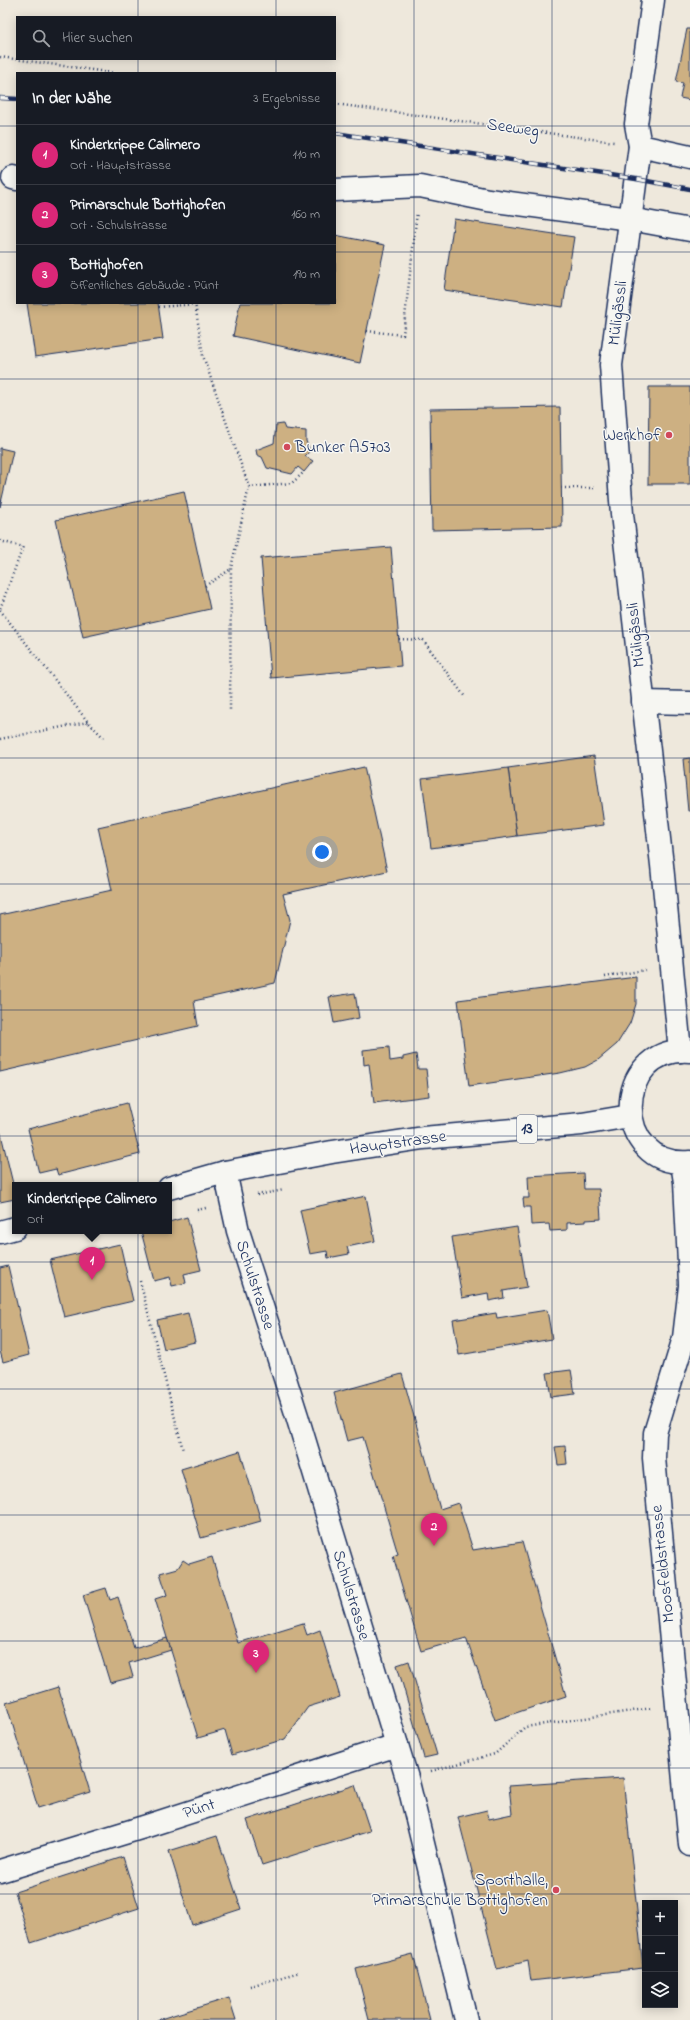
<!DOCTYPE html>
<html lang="de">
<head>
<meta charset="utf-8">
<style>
	:root { --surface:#171b24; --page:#20242c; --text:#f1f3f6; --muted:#9ea1a6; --line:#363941; --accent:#db2777 }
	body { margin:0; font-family:"Indie Flower",sans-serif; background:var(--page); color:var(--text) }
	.controls { position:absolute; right:12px; bottom:12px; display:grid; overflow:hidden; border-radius:0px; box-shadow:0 2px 10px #0003 }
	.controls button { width:36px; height:36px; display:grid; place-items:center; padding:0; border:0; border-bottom:1px solid var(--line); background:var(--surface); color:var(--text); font:20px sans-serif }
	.you { position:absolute; left:322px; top:852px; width:14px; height:14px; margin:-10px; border:3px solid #fff; border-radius:50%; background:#1a73e8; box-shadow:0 0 0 6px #1a73e833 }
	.badge { display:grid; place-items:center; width:26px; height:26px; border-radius:50%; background:var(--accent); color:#fff; font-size:13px; font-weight:700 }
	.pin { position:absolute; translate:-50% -33px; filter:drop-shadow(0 1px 2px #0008) }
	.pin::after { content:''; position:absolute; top:21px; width:14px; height:12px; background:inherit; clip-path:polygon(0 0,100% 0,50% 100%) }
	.popup { position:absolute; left:12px; top:1182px; width:160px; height:52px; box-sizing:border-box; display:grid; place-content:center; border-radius:0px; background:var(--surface); filter:drop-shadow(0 1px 3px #0005); font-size:13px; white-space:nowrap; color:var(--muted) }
	.popup b { font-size:15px; color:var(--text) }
	.popup::after { content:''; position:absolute; left:50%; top:100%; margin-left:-8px; border:8px solid transparent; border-top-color:var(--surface) }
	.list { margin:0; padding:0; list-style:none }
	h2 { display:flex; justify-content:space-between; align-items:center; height:52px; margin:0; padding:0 16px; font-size:17px }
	h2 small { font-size:13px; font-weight:400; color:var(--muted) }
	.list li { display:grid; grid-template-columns:26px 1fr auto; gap:12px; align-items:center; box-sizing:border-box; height:60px; padding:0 16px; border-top:1px solid var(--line) }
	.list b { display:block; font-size:15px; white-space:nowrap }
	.list p { margin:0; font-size:13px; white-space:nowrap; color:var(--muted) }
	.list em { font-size:13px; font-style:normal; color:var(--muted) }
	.icon { flex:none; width:22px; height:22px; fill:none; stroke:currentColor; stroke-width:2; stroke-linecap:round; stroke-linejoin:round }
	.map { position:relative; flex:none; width:690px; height:2020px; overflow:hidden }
	.search { position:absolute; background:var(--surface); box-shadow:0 2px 10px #0003; left:16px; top:16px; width:320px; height:44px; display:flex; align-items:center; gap:10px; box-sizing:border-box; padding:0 14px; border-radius:0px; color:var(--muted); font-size:15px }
	.panel { position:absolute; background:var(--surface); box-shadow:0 2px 10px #0003; left:16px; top:72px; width:320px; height:232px; border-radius:0px }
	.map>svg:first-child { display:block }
	.building { fill:#cdb082; stroke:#1b2f5e }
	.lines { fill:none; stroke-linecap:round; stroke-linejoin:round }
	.minor-casing { stroke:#1b2f5e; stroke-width:25 }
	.major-casing { stroke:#1b2f5e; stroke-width:25 }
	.path { stroke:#1b2f5e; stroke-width:2.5; stroke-dasharray:1 3; stroke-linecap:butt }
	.minor { stroke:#f6f6f2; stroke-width:22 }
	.major { stroke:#f6f6f2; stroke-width:22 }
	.rail-casing { stroke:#1b2f5e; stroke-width:4.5 }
	.rail { stroke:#f6f6f2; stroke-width:3; stroke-dasharray:9; stroke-linecap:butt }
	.grid { fill:none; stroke:#1b2f5e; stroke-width:1; stroke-opacity:0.55 }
	.poi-dot { fill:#d1495b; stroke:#f6f6f2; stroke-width:1.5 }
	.labels { text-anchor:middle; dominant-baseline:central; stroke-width:3; stroke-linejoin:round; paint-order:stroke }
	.shield { fill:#f6f6f2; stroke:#5d6b8a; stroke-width:1 }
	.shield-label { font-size:16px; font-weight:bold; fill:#1b2f5e }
	.street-label { font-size:17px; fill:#1b2f5e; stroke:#f6f6f2 }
	.poi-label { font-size:17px; fill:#1b2f5e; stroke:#f6f6f2; text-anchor:end }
</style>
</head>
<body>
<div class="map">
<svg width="690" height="2020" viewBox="0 0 690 2020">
	<rect width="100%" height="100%" fill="#eee8dc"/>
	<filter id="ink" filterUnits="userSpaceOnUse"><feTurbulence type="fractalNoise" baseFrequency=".025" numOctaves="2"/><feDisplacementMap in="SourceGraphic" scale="8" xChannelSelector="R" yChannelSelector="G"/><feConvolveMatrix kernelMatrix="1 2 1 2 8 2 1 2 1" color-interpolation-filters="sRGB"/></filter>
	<g filter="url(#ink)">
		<g class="building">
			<path d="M687,29H690V100L680,98L683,83L676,82Z"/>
			<path d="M454,219L574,237L563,307L444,290Z"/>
			<path d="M335,235L385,245L360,363L233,336L240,303H335Z"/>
			<path d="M27,303H158L163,339L35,357Z"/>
			<path d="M649,387H690V484H648Z"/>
			<path d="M560,407L562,527L432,530L430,409Z"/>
			<path d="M283,424L285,429L306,431V441L310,451L305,456L313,461L304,472L298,467L292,474L267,468L262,457L257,455L256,450L274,443L276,425Z"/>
			<path d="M0,448L13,451L0,507Z"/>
			<path d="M184,491L210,609L83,637L56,520Z"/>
			<path d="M391,547L401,666L271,678L261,558Z"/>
			<path d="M594,756L604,825L517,836L508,768Z"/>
			<path d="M690,758V811H688L683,759Z"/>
			<path d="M364,767L387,871L283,894L290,920L275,983L194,1001L198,1026L0,1072V915L112,890L98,827Z"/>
			<path d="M508,768L517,836L431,848L422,779Z"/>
			<path d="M636,977V1004L630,1023L617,1044L598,1060L585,1067L560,1073L469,1086L458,1000Z"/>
			<path d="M355,993L359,1018L334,1023L329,997Z"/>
			<path d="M389,1047L390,1061L403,1059V1057L416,1054L418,1069H426L429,1096L374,1103L369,1064L364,1065L363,1050Z"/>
			<path d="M127,1103L140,1154L58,1175L56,1169L39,1173L28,1129Z"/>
			<path d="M0,1130L15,1192V1199L0,1202Z"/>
			<path d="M583,1173L584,1189H599L601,1219L586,1220V1222L567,1223V1230L550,1231L549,1224L531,1225L530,1207H524L523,1198H529L528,1176Z"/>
			<path d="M366,1196L375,1241L347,1247L349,1254L328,1258L327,1251L310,1254L300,1210Z"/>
			<path d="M187,1217L201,1270L184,1274L186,1283L172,1286L170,1277L154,1281L141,1231H169V1222Z"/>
			<path d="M517,1227L527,1287L503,1291L504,1298L489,1301L488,1293L462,1298L452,1237Z"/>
			<path d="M120,1244L133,1301L64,1317L50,1260Z"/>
			<path d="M8,1266L29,1355L3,1362L0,1351V1268Z"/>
			<path d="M547,1310L552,1339L459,1355L453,1320L496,1313L497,1318Z"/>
			<path d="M188,1313L195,1342L164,1349L157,1320Z"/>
			<path d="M571,1370L575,1394L551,1397L547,1373Z"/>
			<path d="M402,1374L440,1509L458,1503L473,1550L522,1542L566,1696L495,1720L466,1638L421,1651L393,1556L398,1554L363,1437L347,1441L334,1393Z"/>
			<path d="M565,1446L567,1464L558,1465L555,1447Z"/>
			<path d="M240,1451L261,1521L201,1538L181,1469Z"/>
			<path d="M212,1557L238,1643L303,1623L307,1635L320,1630L340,1697L308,1707L285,1739L232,1755L225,1730L198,1738L155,1599L167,1595L160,1573L178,1568L183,1560L189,1564Z"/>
			<path d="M106,1588L110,1600L118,1597L134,1648L167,1638L171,1650L129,1663L133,1677L110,1683L83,1595Z"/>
			<path d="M409,1661L437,1755L424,1758L397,1665Z"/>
			<path d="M58,1687L90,1792L38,1808L6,1703Z"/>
			<path d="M623,1778L643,1968L531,1981L528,1961L497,1969L458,1817L487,1810L489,1819L512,1814L509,1786Z"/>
			<path d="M355,1785L370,1831L262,1865L247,1820Z"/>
			<path d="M217,1836L241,1909L192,1925L169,1851Z"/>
			<path d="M123,1857L139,1908L31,1943L15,1892Z"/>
			<path d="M413,1954L430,2020H369L356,1969Z"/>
			<path d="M229,1998L236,2020H157Z"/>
		</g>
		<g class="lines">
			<defs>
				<g id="minor">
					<path d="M653,0L636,124L640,146L611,365L622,514L662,865L680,1051"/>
					<path d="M640,146L690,157"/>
					<path d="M13,178L17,179"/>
					<path d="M335,190L420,186L488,200L630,219L690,230"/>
					<path d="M643,702L690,703"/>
					<path d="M682,1163L685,1182L690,1283"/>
					<path d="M225,1172L238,1231L297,1416L407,1778L466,2020"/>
					<path d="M690,1286L684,1338L655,1433L654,1458L690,1845"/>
					<path d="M0,1871L147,1826L397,1745"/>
				</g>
				<g id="major">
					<path d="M690,1051C611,1045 611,1169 690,1162"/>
					<path d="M169,1188L225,1172L332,1152L423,1138L582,1124L630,1116"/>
					<path d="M0,1232L15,1228"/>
				</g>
			</defs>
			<use href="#minor" class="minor-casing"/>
			<use href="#major" class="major-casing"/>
			<g class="path">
				<path d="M0,57L114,73"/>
				<path d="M335,104L614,142"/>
				<path d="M195,303L203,356L249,487L231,568L230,711"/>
				<path d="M159,307L195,304"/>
				<path d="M367,331L403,335L417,212"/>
				<path d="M249,487L292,483L304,472"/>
				<path d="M561,488H594"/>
				<path d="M0,541L23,547L0,609"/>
				<path d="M205,586L231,569"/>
				<path d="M0,610L88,722L104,738"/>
				<path d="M399,639L423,640L465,697"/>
				<path d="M0,739L88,722"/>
				<path d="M605,977L645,970"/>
				<path d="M257,1195L284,1190"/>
				<path d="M197,1210L206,1208"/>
				<path d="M140,1281L183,1450"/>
				<path d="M431,1771L495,1754L525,1727L652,1708"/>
				<path d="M250,1986L300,1972"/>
			</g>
			<use href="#minor" class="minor"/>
			<use href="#major" class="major"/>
			<defs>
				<g id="rail">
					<path d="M0,98L17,99"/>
					<path d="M335,133L636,179L690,189"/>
				</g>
			</defs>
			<use href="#rail" class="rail-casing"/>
			<use href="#rail" class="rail"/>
		</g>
	</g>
	<path class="grid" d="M138,0V17M276,0V17M414,0V2020M552,0V2020M138,59V73M276,59V73M0,126H17M335,126H690M0,252H17M335,252H690M138,303V2020M276,303V2020M0,379H690M0,505H690M0,631H690M0,758H690M0,884H690M0,1010H690M0,1136H690M0,1262H690M0,1389H690M0,1515H690M0,1641H690M0,1768H690M0,1894H690"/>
	<g class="poi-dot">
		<circle cx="669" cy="435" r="4"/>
		<circle cx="287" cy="447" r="4"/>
		<circle cx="556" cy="1890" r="4"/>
	</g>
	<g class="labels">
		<rect class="shield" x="517" y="1115" width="20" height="28" rx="3"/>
		<g class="shield-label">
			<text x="527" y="1129">13</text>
		</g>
		<g class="street-label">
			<text transform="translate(513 128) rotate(8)">Seeweg</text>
			<text transform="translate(618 313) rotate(-83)">Müligässli</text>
			<text transform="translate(636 635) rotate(-96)">Müligässli</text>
			<text transform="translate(398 1143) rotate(-8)">Hauptstrasse</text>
			<text transform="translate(255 1285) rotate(72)">Schulstrasse</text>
			<text transform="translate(663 1564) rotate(-96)">Moosfeldstrasse</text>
			<text transform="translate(351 1595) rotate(73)">Schulstrasse</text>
			<text transform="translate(199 1809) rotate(-18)">Pünt</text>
		</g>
		<g class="poi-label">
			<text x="661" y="435">Werkhof</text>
			<text x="295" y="447" text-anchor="start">Bunker A5703</text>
			<text x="548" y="1880">Sporthalle,<tspan x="548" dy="20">Primarschule Bottighofen</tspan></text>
		</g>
	</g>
</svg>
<div class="controls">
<button>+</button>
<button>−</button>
<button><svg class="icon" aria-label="layers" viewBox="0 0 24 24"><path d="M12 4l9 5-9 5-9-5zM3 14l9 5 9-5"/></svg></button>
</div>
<div class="you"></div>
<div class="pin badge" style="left:92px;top:1280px">1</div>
<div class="popup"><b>Kinderkrippe Calimero</b>Ort</div>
<div class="pin badge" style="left:434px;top:1546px">2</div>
<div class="pin badge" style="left:256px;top:1673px">3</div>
<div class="search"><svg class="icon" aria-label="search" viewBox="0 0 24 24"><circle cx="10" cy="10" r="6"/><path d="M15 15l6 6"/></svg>Hier suchen</div>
<section class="panel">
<h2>In der Nähe<small>3 Ergebnisse</small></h2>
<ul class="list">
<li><span class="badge">1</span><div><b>Kinderkrippe Calimero</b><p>Ort · Hauptstrasse</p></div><em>110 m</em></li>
<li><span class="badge">2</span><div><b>Primarschule Bottighofen</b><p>Ort · Schulstrasse</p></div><em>160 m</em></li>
<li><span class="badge">3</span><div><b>Bottighofen</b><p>Öffentliches Gebäude · Pünt</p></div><em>190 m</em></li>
</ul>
</section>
</div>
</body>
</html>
